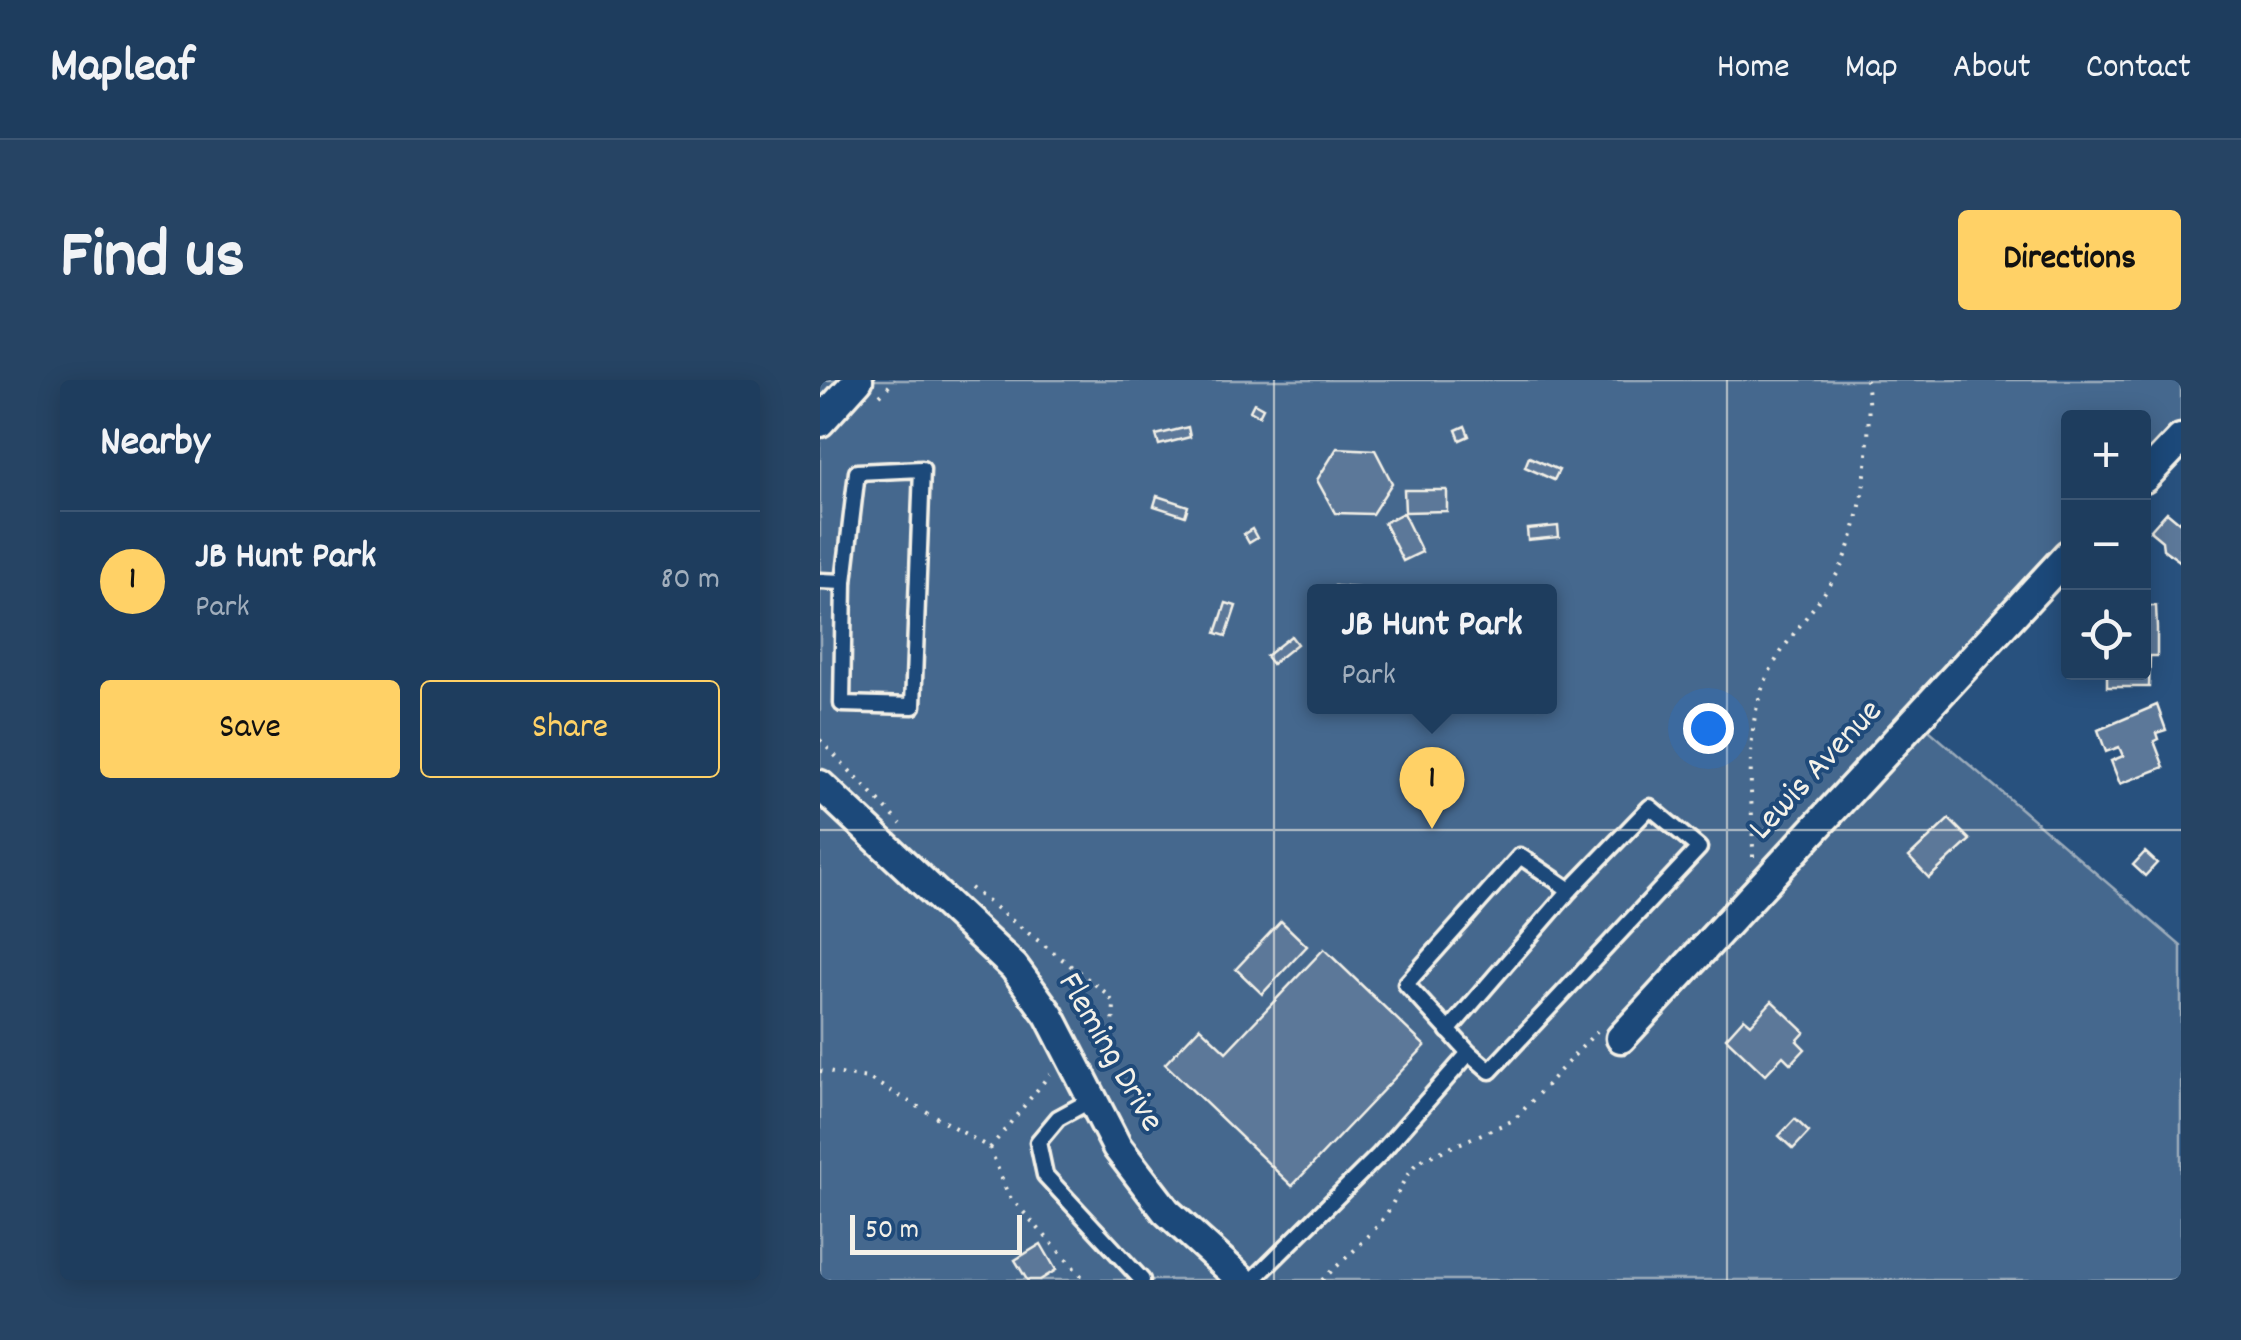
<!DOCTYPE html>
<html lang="en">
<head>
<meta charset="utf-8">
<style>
	:root { --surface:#1e3d5e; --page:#264464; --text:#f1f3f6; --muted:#a1aebc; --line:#3c5673; --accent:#ffd166 }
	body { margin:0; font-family:Dekko,sans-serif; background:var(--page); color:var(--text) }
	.controls { position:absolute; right:30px; top:30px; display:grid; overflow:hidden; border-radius:10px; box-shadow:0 5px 25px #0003 }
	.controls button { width:90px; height:90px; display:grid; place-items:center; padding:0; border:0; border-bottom:2px solid var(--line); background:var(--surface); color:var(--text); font:50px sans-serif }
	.scale { position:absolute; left:30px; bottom:25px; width:172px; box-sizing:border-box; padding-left:10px; border:5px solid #f4f1e8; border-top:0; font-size:28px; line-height:35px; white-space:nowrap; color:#f4f1e8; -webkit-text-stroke:8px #1f4a7a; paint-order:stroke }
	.you { position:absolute; left:888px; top:348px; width:35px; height:35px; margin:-25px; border:8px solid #fff; border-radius:50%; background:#1a73e8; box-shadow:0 0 0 15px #1a73e833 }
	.badge { display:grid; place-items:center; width:65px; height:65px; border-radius:50%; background:var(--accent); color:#111; font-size:32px; font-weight:700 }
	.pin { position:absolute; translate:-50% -82px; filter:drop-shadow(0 2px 5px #0008) }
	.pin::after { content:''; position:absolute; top:52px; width:35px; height:30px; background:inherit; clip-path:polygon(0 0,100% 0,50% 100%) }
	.popup { position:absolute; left:487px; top:204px; width:250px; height:130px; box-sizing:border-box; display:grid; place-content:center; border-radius:10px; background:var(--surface); filter:drop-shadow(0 2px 8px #0005); font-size:32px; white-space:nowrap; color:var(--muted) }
	.popup b { font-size:38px; color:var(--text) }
	.popup::after { content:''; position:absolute; left:50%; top:100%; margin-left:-20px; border:20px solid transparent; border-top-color:var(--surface) }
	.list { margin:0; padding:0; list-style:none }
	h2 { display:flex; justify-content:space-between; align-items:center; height:130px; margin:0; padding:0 40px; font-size:42px }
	h2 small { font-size:32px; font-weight:400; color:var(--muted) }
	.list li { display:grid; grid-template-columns:65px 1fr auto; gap:30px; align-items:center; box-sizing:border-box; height:140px; padding:0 40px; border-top:2px solid var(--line) }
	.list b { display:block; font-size:38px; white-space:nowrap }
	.list p { margin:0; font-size:32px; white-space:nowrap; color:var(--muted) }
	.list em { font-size:32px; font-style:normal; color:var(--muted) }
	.actions { display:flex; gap:20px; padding:30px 40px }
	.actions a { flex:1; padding:22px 0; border:2px solid var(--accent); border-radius:10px; text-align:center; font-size:35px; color:var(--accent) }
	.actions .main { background:var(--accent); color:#111 }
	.icon { flex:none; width:55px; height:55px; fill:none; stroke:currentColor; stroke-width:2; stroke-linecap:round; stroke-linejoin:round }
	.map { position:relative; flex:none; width:1361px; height:900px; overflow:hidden; border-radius:10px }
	header { display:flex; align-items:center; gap:60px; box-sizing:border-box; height:140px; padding:0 50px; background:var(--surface); border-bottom:2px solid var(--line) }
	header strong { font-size:48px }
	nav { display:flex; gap:55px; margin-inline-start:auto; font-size:35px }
	.intro { display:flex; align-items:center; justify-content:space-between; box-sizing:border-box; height:240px; padding:0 60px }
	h1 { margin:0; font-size:70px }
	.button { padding:25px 45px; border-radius:10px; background:var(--accent); color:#111; font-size:35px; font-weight:700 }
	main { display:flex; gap:60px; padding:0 60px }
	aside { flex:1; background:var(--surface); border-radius:10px; box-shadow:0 5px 25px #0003 }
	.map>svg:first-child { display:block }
	.green { fill:#45688e; stroke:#9cacbb; stroke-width:2.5; fill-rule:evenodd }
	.building { fill:#5b7899; stroke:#f4f1e8; stroke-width:2.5 }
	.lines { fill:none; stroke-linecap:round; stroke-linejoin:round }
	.lane-casing { stroke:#f4f1e8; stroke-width:21 }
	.street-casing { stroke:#f4f1e8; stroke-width:35 }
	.path { stroke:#f4f1e8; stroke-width:4; stroke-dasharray:2.5 8; stroke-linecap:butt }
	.lane { stroke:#1f4a7a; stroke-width:14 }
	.street { stroke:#1f4a7a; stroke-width:28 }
	.grid { fill:none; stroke:#f4f1e8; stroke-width:2.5; stroke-opacity:0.55 }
	.labels { text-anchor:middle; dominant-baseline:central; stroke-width:8; stroke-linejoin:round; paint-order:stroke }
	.street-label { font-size:35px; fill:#f4f1e8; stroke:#1f4a7a }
</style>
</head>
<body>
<header>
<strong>Mapleaf</strong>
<nav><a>Home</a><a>Map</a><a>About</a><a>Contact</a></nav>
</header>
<div class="intro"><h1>Find us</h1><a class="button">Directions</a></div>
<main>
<aside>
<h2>Nearby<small></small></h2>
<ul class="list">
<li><span class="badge">1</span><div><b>JB Hunt Park</b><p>Park</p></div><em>80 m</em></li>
</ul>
<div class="actions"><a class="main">Save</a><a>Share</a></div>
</aside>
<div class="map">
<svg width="1361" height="900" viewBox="0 0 1361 900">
	<rect width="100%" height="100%" fill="#28517e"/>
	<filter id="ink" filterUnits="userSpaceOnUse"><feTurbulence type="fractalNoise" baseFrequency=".01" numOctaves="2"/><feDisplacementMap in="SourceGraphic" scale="20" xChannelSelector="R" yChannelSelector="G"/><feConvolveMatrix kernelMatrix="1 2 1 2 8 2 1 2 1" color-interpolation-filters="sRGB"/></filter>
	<g filter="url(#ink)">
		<path class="green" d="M0,0H1361V43L1324,83V38H1248V163L1089,333L1361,566V900H0ZM494,212H730V326H494Z"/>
		<g class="building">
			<path d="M434,23L443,28L439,36L430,31Z"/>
			<path d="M645,46L649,56L640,60L636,50Z"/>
			<path d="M368,47L370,57L339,65L336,55Z"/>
			<path d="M517,68L555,70L572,103L552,134L515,133L497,100Z"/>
			<path d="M709,77L739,90L734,100L705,87Z"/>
			<path d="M584,110H627V131L585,132Z"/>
			<path d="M337,116L368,126L365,136L334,126Z"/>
			<path d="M1347,132L1359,142L1361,140V182L1343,169L1342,161L1330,151Z"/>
			<path d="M583,133L602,172L583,181L564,143Z"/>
			<path d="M738,146L739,157L708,160L707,149Z"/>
			<path d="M432,149L437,158L429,163L424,154Z"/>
			<path d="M515,206L547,209V212H515Z"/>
			<path d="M406,223L416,226L406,256L396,253Z"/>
			<path d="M1324,226H1336L1337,248V276H1330L1329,307H1287V292H1324Z"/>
			<path d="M471,256L477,264L452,284L446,276Z"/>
			<path d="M1337,325L1346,350L1336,353L1338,359L1334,361L1344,387L1300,404L1291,381L1303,376L1299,367L1286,372L1278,350Z"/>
			<path d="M1129,439L1150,460L1109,498L1089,477Z"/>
			<path d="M1325,472L1337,483L1325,496L1313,485Z"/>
			<path d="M461,541L487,566L442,614L416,589Z"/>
			<path d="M504,569L605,666L472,806L345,684L380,647L406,672Z"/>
			<path d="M952,621L985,652L977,661L985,669L971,684L963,676L945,695L906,658L924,638L931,644Z"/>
			<path d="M975,739L989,752L973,769L959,756Z"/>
			<path d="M221,864L236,890L220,900H207L195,880Z"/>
		</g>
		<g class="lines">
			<defs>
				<g id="lane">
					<path d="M102,89L93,326L22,324L24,202L37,92Z"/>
					<path d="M0,201L24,202"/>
					<path d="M830,427L879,468L670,691L649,673L586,604L700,476L750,510Z"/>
					<path d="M628,651L750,510"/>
					<path d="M273,719L238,738L218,762L225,795L322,900"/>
					<path d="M433,900L559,775L649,673"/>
				</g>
				<g id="street">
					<path d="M0,42L38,0"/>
					<path d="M1324,98L1361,59"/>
					<path d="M0,405L194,587L229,635L297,767L346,831L422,900"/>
					<path d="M801,658L1248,175"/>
				</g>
			</defs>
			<use href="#lane" class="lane-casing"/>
			<use href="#street" class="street-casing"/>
			<g class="path">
				<path d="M60,15L75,0"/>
				<path d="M0,360L81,444"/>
				<path d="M933,477C933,424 924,360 942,309C958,266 993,233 1017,194C1043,152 1054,49 1046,0"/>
				<path d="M150,508L286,613L294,623L293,649L276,668"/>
				<path d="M0,691L48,698L170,768"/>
				<path d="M170,768L230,694"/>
				<path d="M170,768L188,815L265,900"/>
				<path d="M502,900C523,880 548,860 565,836C578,817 582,797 599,781L694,740L777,651"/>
			</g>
			<use href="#lane" class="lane"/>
			<use href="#street" class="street"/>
		</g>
	</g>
	<path class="grid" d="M454,0V900M907,0V900M0,450H1361"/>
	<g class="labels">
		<g class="street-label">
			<text transform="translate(997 391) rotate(-47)">Lewis Avenue</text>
			<text transform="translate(289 673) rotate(60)">Fleming Drive</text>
		</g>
	</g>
</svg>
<div class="controls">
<button>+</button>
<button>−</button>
<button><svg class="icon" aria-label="locate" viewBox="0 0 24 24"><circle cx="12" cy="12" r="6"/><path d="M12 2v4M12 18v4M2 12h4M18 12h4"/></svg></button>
</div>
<div class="scale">50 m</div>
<div class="you"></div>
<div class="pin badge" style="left:612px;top:449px">1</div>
<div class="popup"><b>JB Hunt Park</b>Park</div>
</div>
</main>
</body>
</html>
